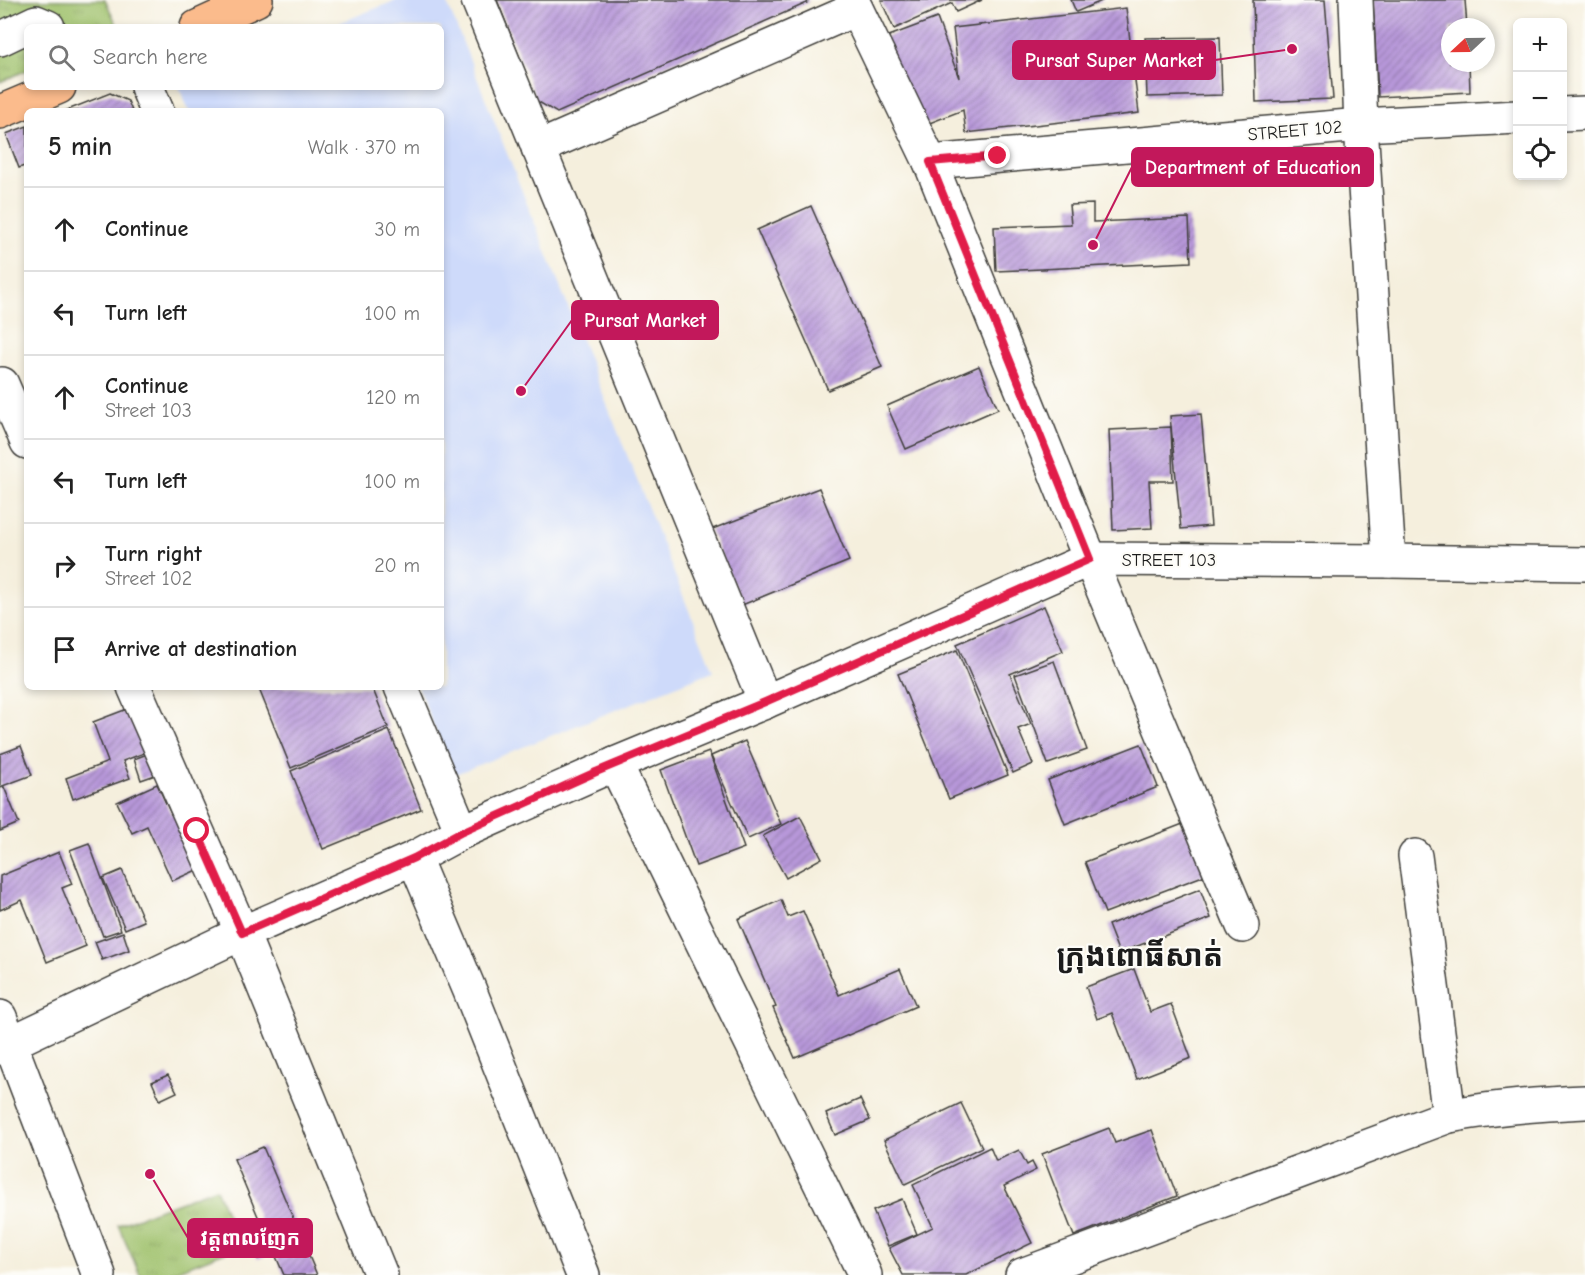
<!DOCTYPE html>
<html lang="en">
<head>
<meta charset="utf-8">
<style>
	:root { --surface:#fff; --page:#f6f6f6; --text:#222; --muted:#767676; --line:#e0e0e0 }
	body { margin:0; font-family:"Comic Neue","Noto Sans Khmer",sans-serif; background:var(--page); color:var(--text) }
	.controls { position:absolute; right:18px; top:18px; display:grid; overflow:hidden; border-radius:9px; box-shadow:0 3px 9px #0003 }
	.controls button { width:54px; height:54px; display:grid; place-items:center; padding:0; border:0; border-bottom:2px solid var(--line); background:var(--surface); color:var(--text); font:30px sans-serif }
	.compass { position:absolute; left:1441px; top:18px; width:54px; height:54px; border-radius:50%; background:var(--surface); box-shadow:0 3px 9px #0003; rotate:248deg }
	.stop { position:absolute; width:18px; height:18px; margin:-14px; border:4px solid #e11d48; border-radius:50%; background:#fff }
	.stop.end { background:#e11d48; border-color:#fff; box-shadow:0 2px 6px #0008 }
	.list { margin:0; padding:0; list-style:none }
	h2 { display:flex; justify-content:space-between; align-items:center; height:78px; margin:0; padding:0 24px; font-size:26px }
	h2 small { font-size:20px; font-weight:400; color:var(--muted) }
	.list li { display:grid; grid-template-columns:39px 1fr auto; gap:18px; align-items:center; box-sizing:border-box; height:84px; padding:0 24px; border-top:2px solid var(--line) }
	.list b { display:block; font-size:22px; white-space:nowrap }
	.list p { margin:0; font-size:20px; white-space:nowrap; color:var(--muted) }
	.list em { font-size:20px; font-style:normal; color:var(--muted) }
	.icon { flex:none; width:33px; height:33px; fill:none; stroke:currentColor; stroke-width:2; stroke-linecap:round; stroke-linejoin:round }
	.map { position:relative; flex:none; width:1585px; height:1275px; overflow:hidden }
	.search { position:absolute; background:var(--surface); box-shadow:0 3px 9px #0003; left:24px; top:24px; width:420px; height:66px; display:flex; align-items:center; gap:15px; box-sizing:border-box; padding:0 21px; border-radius:9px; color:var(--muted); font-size:22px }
	.panel { position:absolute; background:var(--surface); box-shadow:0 3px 9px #0003; left:24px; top:108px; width:420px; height:582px; border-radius:9px }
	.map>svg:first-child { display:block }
	.built { fill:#cedafa }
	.grass { fill:url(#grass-tufts); stroke:#5c6e42; stroke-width:1.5 }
	.building { fill:url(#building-hatch) }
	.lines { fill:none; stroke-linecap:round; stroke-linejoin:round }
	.minor-casing { stroke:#3d3c39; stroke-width:36 }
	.major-casing { stroke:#3d3c39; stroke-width:36 }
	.minor { stroke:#fff; stroke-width:33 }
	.major { stroke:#fbbb8c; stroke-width:33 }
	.route { stroke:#e11d48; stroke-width:8 }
	.labels { text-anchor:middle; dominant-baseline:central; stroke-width:4.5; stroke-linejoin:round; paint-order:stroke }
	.street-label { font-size:18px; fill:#1c1c1c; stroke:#fdfcf7 }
	.town-label { font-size:30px; font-weight:bold; fill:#1c1c1c; stroke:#fdfcf7 }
	.leader { fill:none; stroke:#c2185b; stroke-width:2 }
	.callout-dot { fill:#c2185b; stroke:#fdfcf7; stroke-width:2 }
	.callout { fill:#c2185b; stroke:#c2185b; stroke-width:2 }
	.callout-label { font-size:20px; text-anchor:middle; font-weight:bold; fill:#fff }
</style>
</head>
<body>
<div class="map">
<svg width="1585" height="1275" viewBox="0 0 1585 1275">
	<defs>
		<pattern id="grass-tufts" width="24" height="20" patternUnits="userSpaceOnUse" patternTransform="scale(1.5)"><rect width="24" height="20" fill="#9dc069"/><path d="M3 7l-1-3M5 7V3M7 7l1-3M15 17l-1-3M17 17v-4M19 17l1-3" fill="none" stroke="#87a45a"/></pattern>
		<pattern id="building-hatch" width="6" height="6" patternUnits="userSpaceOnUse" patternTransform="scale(1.5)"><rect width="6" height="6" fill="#b898da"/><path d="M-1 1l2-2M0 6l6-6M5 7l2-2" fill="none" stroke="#957bb0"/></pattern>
	</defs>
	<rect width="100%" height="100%" fill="#fdfcf7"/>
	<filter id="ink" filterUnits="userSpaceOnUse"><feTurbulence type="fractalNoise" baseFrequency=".0167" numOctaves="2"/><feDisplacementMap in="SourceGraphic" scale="12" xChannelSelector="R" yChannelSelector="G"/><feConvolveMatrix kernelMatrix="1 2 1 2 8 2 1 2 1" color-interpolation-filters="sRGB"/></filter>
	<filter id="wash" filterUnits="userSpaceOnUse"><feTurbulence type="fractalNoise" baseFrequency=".008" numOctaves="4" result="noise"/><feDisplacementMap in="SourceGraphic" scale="24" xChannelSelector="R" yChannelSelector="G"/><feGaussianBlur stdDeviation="1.35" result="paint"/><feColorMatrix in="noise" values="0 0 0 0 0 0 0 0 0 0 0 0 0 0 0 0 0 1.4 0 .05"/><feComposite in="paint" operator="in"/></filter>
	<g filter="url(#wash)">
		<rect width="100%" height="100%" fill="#f5efdd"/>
		<path class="built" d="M397,0H446L713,671L453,775L418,687H441V111H189L179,87H441V27H329Z"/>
		<g class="grass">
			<path d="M0,0H105L118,27H27V70L0,82Z"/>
			<path d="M216,1188L240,1246L166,1275H140L118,1225Z"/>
		</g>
		<g id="blocks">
			<g class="building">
				<path d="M497,0H809L807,3L557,113L537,101Z"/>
				<path d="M881,0H982L956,12L952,3L894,29Z"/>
				<path d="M1071,0H1104L1076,12Z"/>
				<path d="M1253,0H1325L1333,99L1256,102Z"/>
				<path d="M1373,0H1465L1467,27H1450V63H1469L1470,92L1378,97Z"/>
				<path d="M1126,8L1139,113L966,133L963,110L914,129L881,39L937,18L959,78L953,28Z"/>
				<path d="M1220,37L1222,95L1147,97L1145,38Z"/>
				<path d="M110,93L128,101L132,111H65Z"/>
				<path d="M27,126V165L19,168L6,134Z"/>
				<path d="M1093,204V222L1189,218L1191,262L996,271L994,227L1071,224L1069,205Z"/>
				<path d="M811,206L882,367L828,390L757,230Z"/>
				<path d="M979,366L998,409L906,449L887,406Z"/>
				<path d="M1201,414L1211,526L1181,529L1170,416Z"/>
				<path d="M1171,427L1173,481H1149L1152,528L1113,530L1109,430Z"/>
				<path d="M819,488L849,561L742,605L710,530Z"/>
				<path d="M1044,606L1063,651L1010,674L1031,724L1018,729L1033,764L1013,773L957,644Z"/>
				<path d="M957,650L1008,775L949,799L898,674Z"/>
				<path d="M1054,661L1087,750L1048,764L1015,675Z"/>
				<path d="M264,687H372L388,727L291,768L259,689Z"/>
				<path d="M135,706L152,750L123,761L130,778L73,799L66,778L108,762L93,722Z"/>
				<path d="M389,730L421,809L323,849L291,771Z"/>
				<path d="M745,741L781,824L748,839L711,756Z"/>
				<path d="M1141,744L1158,787L1065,824L1048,780Z"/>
				<path d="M21,746L32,775L0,787V754Z"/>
				<path d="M709,752L744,848L696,866L661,770Z"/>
				<path d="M150,753L158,774L141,780L134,759Z"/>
				<path d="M157,784L171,814L180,810L206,866L172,881L147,826L132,833L117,802Z"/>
				<path d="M4,787L19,823L0,831V788Z"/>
				<path d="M800,816L822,858L786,878L763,836Z"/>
				<path d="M1188,822L1208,874L1105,913L1085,862Z"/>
				<path d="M89,843L121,930L103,936L70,850Z"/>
				<path d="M59,852L72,884L62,888L86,946L47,962L22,900L0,910V876Z"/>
				<path d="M122,870L144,921L125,929L103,878Z"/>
				<path d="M1200,889L1211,918L1119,953L1108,925Z"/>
				<path d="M781,900L788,917L803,911L839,995L900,969L916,1006L795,1058L773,1008L776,1007L738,919Z"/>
				<path d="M123,932L129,950L102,960L95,942Z"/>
				<path d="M1134,969L1150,1012L1171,1004L1191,1058L1137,1079L1112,1013L1097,1019L1086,987Z"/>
				<path d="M168,1075L177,1092L160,1100L152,1082Z"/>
				<path d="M860,1099L870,1120L835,1135L826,1114Z"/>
				<path d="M961,1103L982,1147L905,1184L884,1140Z"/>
				<path d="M1109,1128L1115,1143L1152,1130L1177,1196L1074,1236L1042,1154Z"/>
				<path d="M263,1147L317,1275H284L274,1252L258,1259L247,1232L262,1226L234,1159Z"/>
				<path d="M990,1147L996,1161L1019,1150L1027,1165L1032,1162L1036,1170L1004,1186L1032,1243L966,1275H903L889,1248L933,1227L913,1185Z"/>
				<path d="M902,1199L917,1234L888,1246L873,1211Z"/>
			</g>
		</g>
	</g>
	<g filter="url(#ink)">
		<use href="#blocks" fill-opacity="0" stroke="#3d3c39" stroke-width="1.5"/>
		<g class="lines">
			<defs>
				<g id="minor">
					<path d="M478,0L765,702"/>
					<path d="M852,0L930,162L1090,559L1243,926"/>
					<path d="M1356,0L1361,125L1389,561"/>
					<path d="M0,39L36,22L48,27"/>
					<path d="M147,87L157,111"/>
					<path d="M1562,114L1585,113"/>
					<path d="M538,148L856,9"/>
					<path d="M930,162L1361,125L1518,117"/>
					<path d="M2,384L27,442"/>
					<path d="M134,687L242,933L381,1275"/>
					<path d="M401,687L462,832"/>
					<path d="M615,764L865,1275"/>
					<path d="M1415,856L1449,1116"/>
					<path d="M414,858L470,991L583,1275"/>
					<path d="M0,1017L99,1275"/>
					<path d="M0,1048L242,933L414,858L462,832L615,764L765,702L1090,559L1389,561L1585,564"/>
					<path d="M1022,1275L1449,1116C1494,1107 1539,1104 1585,1102"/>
				</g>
				<g id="major">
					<path d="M197,27L256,0"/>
					<path d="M0,112L59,87"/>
				</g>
			</defs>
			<use href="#minor" class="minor-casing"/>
			<use href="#major" class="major-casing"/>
			<use href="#minor" class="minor"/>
			<use href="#major" class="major"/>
		</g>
	</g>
	<g class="lines" filter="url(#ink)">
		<path class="route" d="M197,831L242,933L414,858L462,832L596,772L765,702L1090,559L930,162L998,156"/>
	</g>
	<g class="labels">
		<g class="street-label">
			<text transform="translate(1295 131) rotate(-5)">STREET 102</text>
			<text x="1169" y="560">STREET 103</text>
		</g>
		<g class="town-label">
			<text x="1140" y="956">ក្រុងពោធិ៍សាត់</text>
		</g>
	</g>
	<path class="leader" d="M1292 49L1215 60M1093 245L1132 167M521 391L572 320M150 1174L188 1238"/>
	<g class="callout-dot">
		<circle cx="1292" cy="49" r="6"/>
		<circle cx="1093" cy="245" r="6"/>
		<circle cx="521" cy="391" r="6"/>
		<circle cx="150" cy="1174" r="6"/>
	</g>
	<g class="callout">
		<rect x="1013" y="41" width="202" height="38" rx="6"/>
		<rect x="1132" y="148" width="241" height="38" rx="6"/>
		<rect x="572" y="301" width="146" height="38" rx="6"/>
		<rect x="188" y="1219" width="124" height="38" rx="6"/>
	</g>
	<g class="callout-label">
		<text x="1114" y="67">Pursat Super Market</text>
		<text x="1253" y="174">Department of Education</text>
		<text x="645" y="327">Pursat Market</text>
		<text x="250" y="1245">វត្តពាលញែក</text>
	</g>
</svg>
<div class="controls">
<button>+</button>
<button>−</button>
<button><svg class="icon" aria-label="locate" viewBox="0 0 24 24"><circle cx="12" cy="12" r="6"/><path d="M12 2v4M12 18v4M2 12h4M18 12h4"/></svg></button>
</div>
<svg class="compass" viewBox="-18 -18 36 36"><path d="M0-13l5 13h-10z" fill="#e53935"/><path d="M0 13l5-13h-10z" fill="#767676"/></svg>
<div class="stop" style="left:197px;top:831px"></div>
<div class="stop end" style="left:998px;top:156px"></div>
<div class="search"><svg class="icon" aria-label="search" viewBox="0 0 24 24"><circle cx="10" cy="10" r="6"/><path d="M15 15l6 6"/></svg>Search here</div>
<section class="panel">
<h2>5 min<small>Walk · 370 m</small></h2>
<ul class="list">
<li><svg class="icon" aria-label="ahead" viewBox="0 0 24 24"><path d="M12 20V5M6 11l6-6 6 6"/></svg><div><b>Continue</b></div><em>30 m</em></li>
<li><svg class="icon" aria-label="left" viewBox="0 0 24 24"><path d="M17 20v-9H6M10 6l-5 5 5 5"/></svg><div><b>Turn left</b></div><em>100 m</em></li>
<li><svg class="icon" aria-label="ahead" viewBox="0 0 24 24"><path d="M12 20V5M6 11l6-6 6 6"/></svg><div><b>Continue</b><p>Street 103</p></div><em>120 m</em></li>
<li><svg class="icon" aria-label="left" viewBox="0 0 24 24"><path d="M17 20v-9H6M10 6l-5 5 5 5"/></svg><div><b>Turn left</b></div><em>100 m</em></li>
<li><svg class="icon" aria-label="right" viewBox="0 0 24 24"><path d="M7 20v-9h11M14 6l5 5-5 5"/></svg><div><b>Turn right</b><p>Street 102</p></div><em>20 m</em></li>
<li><svg class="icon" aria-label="arrive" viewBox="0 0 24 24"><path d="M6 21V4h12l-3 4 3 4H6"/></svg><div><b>Arrive at destination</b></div></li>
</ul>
</section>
</div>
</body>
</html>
